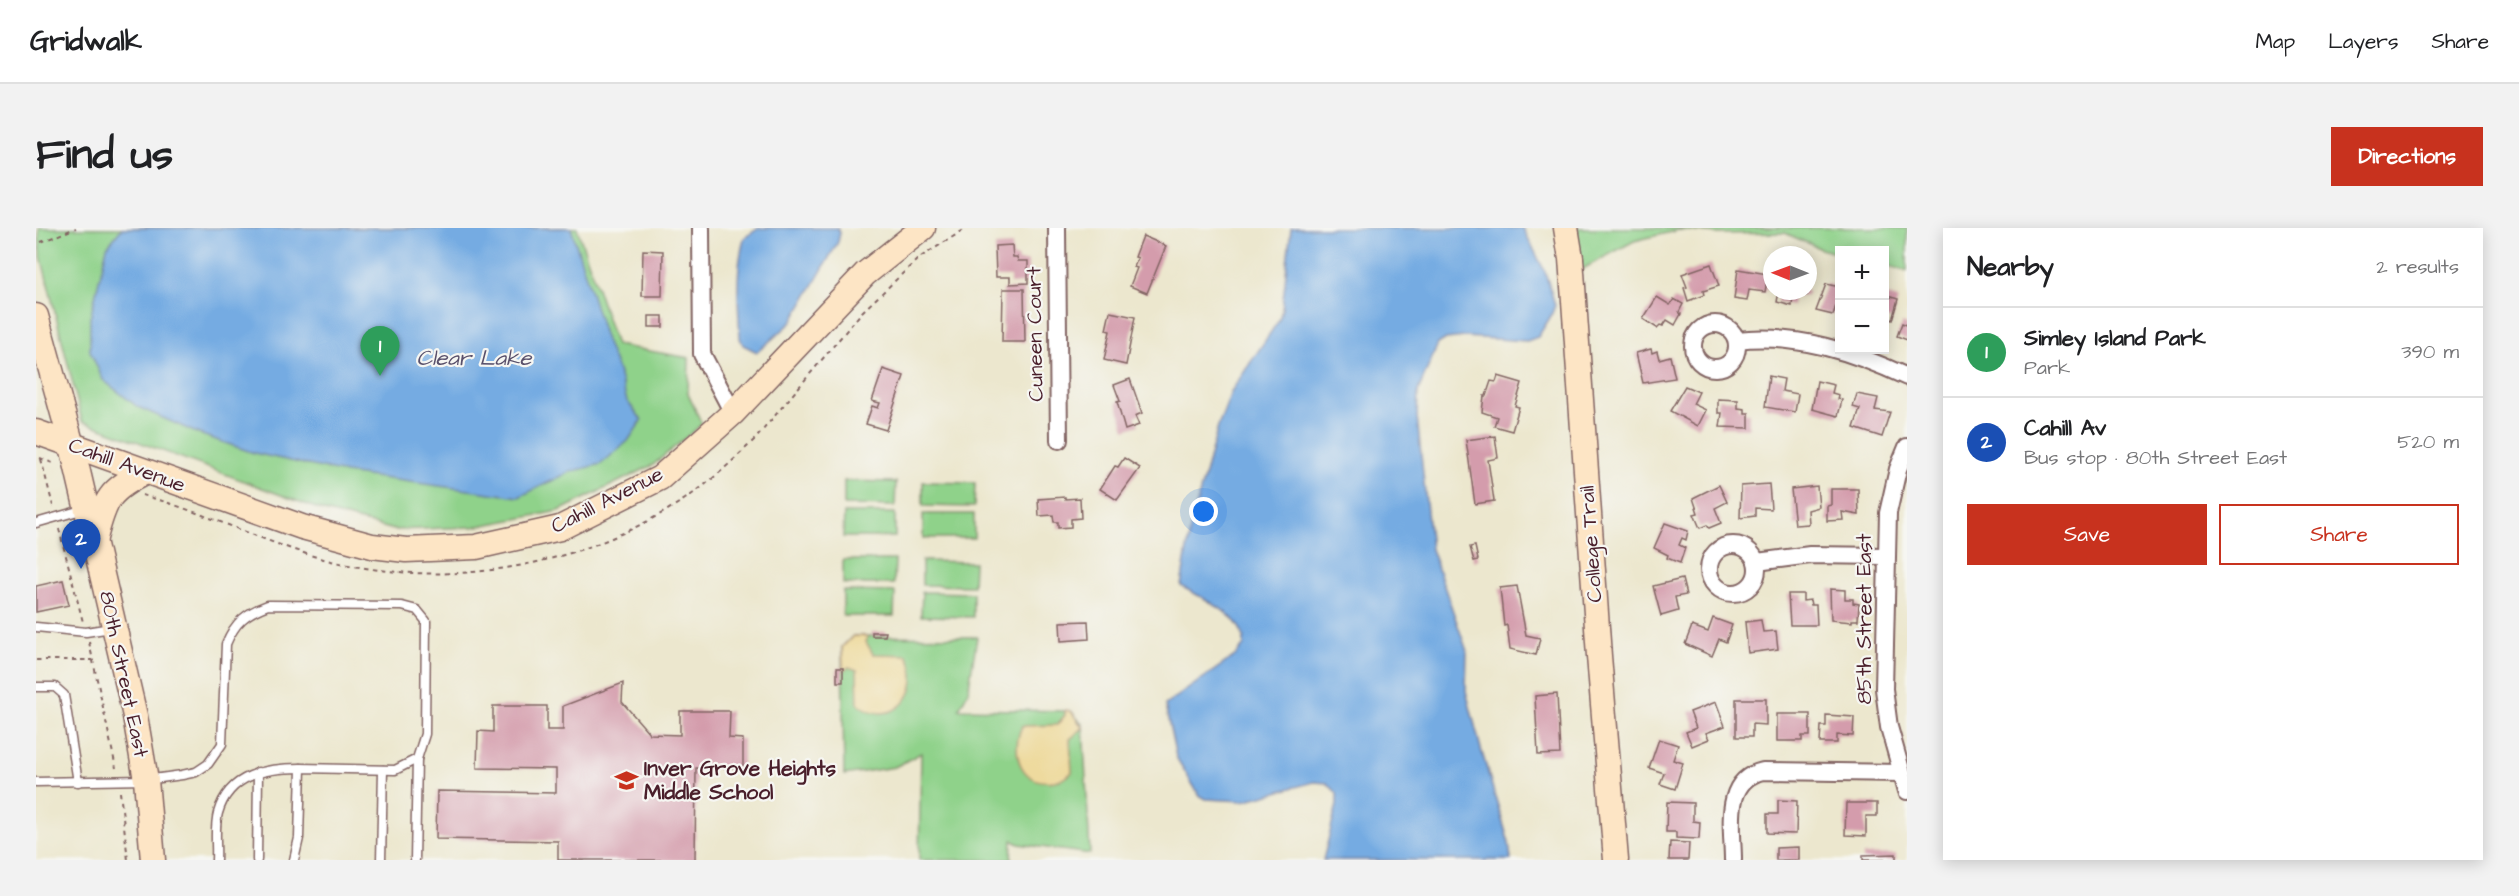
<!DOCTYPE html>
<html lang="en">
<head>
<meta charset="utf-8">
<style>
	:root { --surface:#fff; --page:#f2f2f2; --text:#202124; --muted:#757577; --line:#e0e0e0; --accent:#c8321e }
	body { margin:0; font-family:"Architects Daughter",sans-serif; background:var(--page); color:var(--text) }
	.controls { position:absolute; right:18px; top:18px; display:grid; overflow:hidden; border-radius:0px; box-shadow:0 3px 15px #0003 }
	.controls button { width:54px; height:54px; display:grid; place-items:center; padding:0; border:0; border-bottom:2px solid var(--line); background:var(--surface); color:var(--text); font:30px sans-serif }
	.compass { position:absolute; left:1727px; top:18px; width:54px; height:54px; border-radius:50%; background:var(--surface); box-shadow:0 3px 15px #0003; rotate:271deg }
	.you { position:absolute; left:1168px; top:284px; width:21px; height:21px; margin:-15px; border:4px solid #fff; border-radius:50%; background:#1a73e8; box-shadow:0 0 0 9px #1a73e833 }
	.badge { display:grid; place-items:center; width:39px; height:39px; border-radius:50%; background:var(--accent); color:#fff; font-size:20px; font-weight:700 }
	.pin { position:absolute; translate:-50% -50px; filter:drop-shadow(0 2px 3px #0008) }
	.pin::after { content:''; position:absolute; top:32px; width:21px; height:18px; background:inherit; clip-path:polygon(0 0,100% 0,50% 100%) }
	.list { margin:0; padding:0; list-style:none }
	h2 { display:flex; justify-content:space-between; align-items:center; height:78px; margin:0; padding:0 24px; font-size:26px }
	h2 small { font-size:20px; font-weight:400; color:var(--muted) }
	.list li { display:grid; grid-template-columns:39px 1fr auto; gap:18px; align-items:center; box-sizing:border-box; height:90px; padding:0 24px; border-top:2px solid var(--line) }
	.list b { display:block; font-size:22px; white-space:nowrap }
	.list p { margin:0; font-size:20px; white-space:nowrap; color:var(--muted) }
	.list em { font-size:20px; font-style:normal; color:var(--muted) }
	.actions { display:flex; gap:12px; padding:18px 24px }
	.actions a { flex:1; padding:14px 0; border:2px solid var(--accent); border-radius:0px; text-align:center; font-size:21px; color:var(--accent) }
	.actions .main { background:var(--accent); color:#fff }
	.map { position:relative; flex:none; width:1871px; height:632px; overflow:hidden; border-radius:0px }
	header { display:flex; align-items:center; gap:36px; box-sizing:border-box; height:84px; padding:0 30px; background:var(--surface); border-bottom:2px solid var(--line) }
	header strong { font-size:28px }
	nav { display:flex; gap:33px; margin-inline-start:auto; font-size:21px }
	.intro { display:flex; align-items:center; justify-content:space-between; box-sizing:border-box; height:144px; padding:0 36px }
	h1 { margin:0; font-size:42px }
	.button { padding:15px 27px; border-radius:0px; background:var(--accent); color:#fff; font-size:21px; font-weight:700 }
	main { display:flex; gap:36px; padding:0 36px }
	aside { flex:1; background:var(--surface); border-radius:0px; box-shadow:0 3px 15px #0003 }
	.map>svg:first-child { display:block }
	.green { fill:#8fd28a; stroke:#6c785a; stroke-width:1.5 }
	.sand { fill:#eeda9e; stroke:#9c7c64; stroke-width:1.5 }
	.water { fill:#74abe2; stroke:#5f6586; stroke-width:1.5 }
	.building { fill:#d49cac }
	.lines { fill:none; stroke-linecap:round; stroke-linejoin:round }
	.lane-casing { stroke:#836564; stroke-width:11 }
	.street-casing { stroke:#836564; stroke-width:20 }
	.secondary-casing { stroke:#836564; stroke-width:27 }
	.path { stroke:#836564; stroke-width:2; stroke-dasharray:4.5 4.5; stroke-linecap:butt }
	.lane { stroke:#fff; stroke-width:8 }
	.street { stroke:#fff; stroke-width:16 }
	.secondary { stroke:#fde5c5; stroke-width:24 }
	.labels { text-anchor:middle; dominant-baseline:central; stroke-width:4.5; stroke-linejoin:round; paint-order:stroke }
	.street-label { font-size:21px; fill:#4a1f2b; stroke:#f6f6f2 }
	.poi-label { font-size:21px; font-weight:bold; fill:#4a1f2b; stroke:#f6f6f2; text-anchor:start }
	.water-label { font-size:22px; font-style:italic; fill:#59506b; stroke:#f6f6f2 }
</style>
</head>
<body>
<header>
<strong>Gridwalk</strong>
<nav><a>Map</a><a>Layers</a><a>Share</a></nav>
</header>
<div class="intro"><h1>Find us</h1><a class="button">Directions</a></div>
<main>
<div class="map">
<svg width="1871" height="632" viewBox="0 0 1871 632">
	<rect width="100%" height="100%" fill="#f6f6f2"/>
	<filter id="ink" filterUnits="userSpaceOnUse"><feTurbulence type="fractalNoise" baseFrequency=".0167" numOctaves="2"/><feDisplacementMap in="SourceGraphic" scale="12" xChannelSelector="R" yChannelSelector="G"/><feConvolveMatrix kernelMatrix="1 2 1 2 8 2 1 2 1" color-interpolation-filters="sRGB"/></filter>
	<filter id="wash" filterUnits="userSpaceOnUse"><feTurbulence type="fractalNoise" baseFrequency=".008" numOctaves="4" result="noise"/><feDisplacementMap in="SourceGraphic" scale="24" xChannelSelector="R" yChannelSelector="G"/><feGaussianBlur stdDeviation="1.35" result="paint"/><feColorMatrix in="noise" values="0 0 0 0 0 0 0 0 0 0 0 0 0 0 0 0 0 1.4 0 .05"/><feComposite in="paint" operator="in"/></filter>
	<g filter="url(#wash)">
		<rect width="100%" height="100%" fill="#ece7ce"/>
		<g class="green">
			<path d="M3,0H541L580,117L653,130L652,166L666,196L617,237L523,283L437,299L358,302L288,283L46,193L4,24Z"/>
			<path d="M1538,0H1871V43L1849,37L1848,22H1804L1803,26L1785,21L1749,5L1682,6L1643,2L1598,13L1543,43Z"/>
			<path d="M808,253L860,254L859,278L808,277Z"/>
			<path d="M887,254L939,255L938,279L887,278Z"/>
			<path d="M808,285H859V309H807Z"/>
			<rect x="887" y="286" width="51" height="24"/>
			<path d="M807,332H859L858,356H807Z"/>
			<path d="M886,333L938,334L937,358L886,357Z"/>
			<path d="M807,363L859,364L858,388H807Z"/>
			<path d="M886,364L937,365V389L885,388Z"/>
			<path d="M817,408L941,409L932,464L923,481L1035,483L1047,497L1054,626L983,616L976,612L975,632H883L885,525L859,539L808,547L806,419Z"/>
		</g>
		<g class="sand">
			<path d="M817,408H832L830,414L837,426L871,427C892,464 854,504 822,475L821,442L813,439L808,442L807,440L806,419Z"/>
			<path d="M1029,482L1035,483L1047,500L1034,511L1036,544C1031,550 1027,551 1019,553C984,558 974,525 986,498L1021,497L1029,487Z"/>
		</g>
		<g class="water">
			<path d="M86,0H535L569,110L584,148L591,173L606,192L592,213L565,236L534,244L483,269L309,245L218,225L163,206L102,179L67,152L54,123V90L71,19Z"/>
			<path d="M723,0H802L804,5L802,14L756,94L721,124L707,117L704,110C702,72 699,47 708,10Z"/>
			<path d="M1255,0H1487L1509,44L1519,77L1515,88L1502,109L1491,113L1429,109L1410,111L1402,116L1382,163L1381,189L1395,321L1431,423L1430,463L1445,521L1473,615L1475,632H1287L1301,577V565L1291,555L1278,554L1207,573L1170,571L1163,567L1140,529L1129,477L1200,427L1208,417C1209,387 1167,371 1145,358L1155,296L1182,199L1196,162L1243,92L1246,81Z"/>
		</g>
		<g id="blocks">
			<g class="building">
				<path d="M1107,8L1130,18L1111,65L1094,58L1101,40L1098,39L1102,30L1099,29Z"/>
				<path d="M976,17L977,29H981L982,33H992V55L974,56V49H960L959,18Z"/>
				<path d="M607,22L627,23L626,68H606Z"/>
				<path d="M1675,36L1683,58L1667,63L1668,67L1652,73L1648,60L1651,59L1646,46Z"/>
				<path d="M1702,41L1732,46L1729,64L1713,62L1711,73L1698,71Z"/>
				<path d="M1790,56L1804,59V79L1800,78L1797,87L1780,83Z"/>
				<path d="M967,61H988L989,114H966Z"/>
				<path d="M1743,63H1772L1771,67L1757,68L1756,78L1741,74Z"/>
				<path d="M1848,67L1862,71L1856,92L1848,89Z"/>
				<path d="M1621,69L1634,77L1638,71L1647,76L1643,84L1645,86L1639,97L1631,92L1627,98L1624,97L1621,100L1607,91Z"/>
				<path d="M1074,84L1099,89L1090,137L1068,132L1074,103L1070,102Z"/>
				<rect x="613" y="88" width="14" height="11"/>
				<path d="M1866,95L1871,97V112L1861,108Z"/>
				<path d="M1615,121L1616,125L1621,123L1623,131L1634,128L1639,150L1607,155L1600,125Z"/>
				<path d="M847,141L868,148L850,202L830,196L836,178L842,180L844,175L836,173Z"/>
				<path d="M1462,148L1486,155L1479,178L1483,179L1476,203L1458,198L1461,189L1446,184L1448,168H1450L1455,153L1460,154Z"/>
				<path d="M1733,148L1748,151L1746,163L1762,166L1759,184L1729,179Z"/>
				<path d="M1094,151L1106,185L1099,188L1103,197L1089,202L1081,174L1084,173L1078,157Z"/>
				<path d="M1781,153L1798,157L1796,165L1803,167L1802,171L1806,172L1802,188L1776,181Z"/>
				<path d="M1649,158L1663,164L1657,176L1670,182L1662,198L1634,183Z"/>
				<path d="M1821,166L1842,170L1839,182L1854,184L1846,209L1818,200L1824,181L1817,179Z"/>
				<path d="M1682,171L1702,172V180L1709,181V185H1713V200L1684,199L1686,185H1682Z"/>
				<path d="M1459,208L1462,230L1452,232L1458,273L1439,276L1430,212Z"/>
				<path d="M1088,230L1104,240L1081,272L1064,261L1079,238L1082,239Z"/>
				<path d="M1733,256L1735,281L1719,280V288L1704,290L1705,258Z"/>
				<path d="M1683,257L1691,274L1679,280L1685,295L1673,300L1671,297L1664,300L1658,286L1662,285L1657,270Z"/>
				<path d="M1781,258L1783,279L1772,282L1773,296L1759,297L1755,261Z"/>
				<path d="M1795,261H1822L1823,287L1806,284L1807,292L1791,293V278L1795,277Z"/>
				<path d="M1029,269V271L1044,270L1045,290L1035,291V299L1022,300V294H1018L1017,287L1003,288L1002,271Z"/>
				<path d="M1629,295L1652,303L1650,312L1646,310L1643,317L1649,320L1644,335L1631,330L1632,327L1618,320Z"/>
				<path d="M1439,318L1442,332L1438,333L1434,319Z"/>
				<path d="M1646,351L1650,367L1639,369L1642,383L1625,388L1617,358Z"/>
				<path d="M27,352L33,377L0,384V358Z"/>
				<path d="M1481,358L1490,407L1504,410L1500,427L1474,421L1471,397L1468,398L1464,360Z"/>
				<path d="M1794,361L1809,362V371H1817V375L1823,376L1822,392H1816V394L1795,392Z"/>
				<path d="M1752,366H1767V373L1774,372L1775,377H1780L1781,397H1754Z"/>
				<path d="M1677,390L1696,397L1690,414L1683,411L1676,428L1649,416L1656,398L1672,404Z"/>
				<path d="M1725,392L1727,404L1740,403L1742,421L1712,425L1709,394Z"/>
				<path d="M1052,393L1053,411L1025,413L1024,394Z"/>
				<path d="M836,404H850L849,408H836Z"/>
				<rect x="801" y="440" width="6" height="14"/>
				<path d="M587,455L586,474L614,506L644,507V483H694L693,510L707,511V540H660L659,632H522V613L400,611L401,563L520,565V541L441,540L442,503L457,504V478H511V502H527V478Z"/>
				<path d="M1521,466L1524,526L1502,527L1499,468Z"/>
				<path d="M1700,471H1730V497L1716,496V509H1700Z"/>
				<path d="M1680,474L1689,498L1670,505L1673,511L1656,518L1650,504L1660,500L1654,484Z"/>
				<path d="M1741,486H1774V508H1766V513H1741Z"/>
				<path d="M1790,487L1818,489L1817,508L1801,507V515H1784L1785,498H1790Z"/>
				<path d="M1623,511L1642,517L1637,532L1647,535L1639,561L1624,556L1628,545L1613,540Z"/>
				<path d="M1742,572L1761,573L1760,606L1731,605V586H1742Z"/>
				<path d="M1631,574L1657,575V593L1664,594L1663,611L1640,610V604H1630Z"/>
				<path d="M1810,575H1841V588H1830V608L1809,607Z"/>
				<path d="M1634,614L1653,615L1652,632H1633Z"/>
				<path d="M1763,619V632H1740V620Z"/>
				<path d="M1860,626V632H1827V627Z"/>
			</g>
		</g>
	</g>
	<g filter="url(#ink)">
		<use href="#blocks" fill-opacity="0" stroke="#836564" stroke-width="1.5"/>
		<g class="lines">
			<defs>
				<g id="lane">
					<path d="M0,295L49,281"/>
					<path d="M0,399L50,404L75,400"/>
					<path d="M0,459H19L28,467L42,554"/>
					<path d="M0,554L110,552L146,547L160,544L172,536L186,516L190,416C199,394 210,385 232,377L366,378L381,382L390,393L389,506L381,531L359,542L265,540L263,610L258,632"/>
					<path d="M180,632C181,618 178,599 182,585C193,546 230,540 265,540"/>
					<path d="M221,632L222,544"/>
					<path d="M345,632L347,542"/>
					<path d="M379,632L381,531"/>
				</g>
				<g id="street">
					<path d="M665,0L666,126L697,185"/>
					<path d="M1021,0L1023,212"/>
					<circle cx="1679" cy="118" r="22"/>
					<path d="M1701,112C1760,105 1818,124 1871,149"/>
					<path d="M1871,219L1862,241L1852,285L1848,461L1853,499L1871,563"/>
					<circle cx="1697" cy="341" r="24"/>
					<path d="M1721,334L1774,327L1850,328"/>
					<path d="M1697,632C1697,600 1686,552 1727,543L1866,545"/>
				</g>
				<g id="secondary">
					<path d="M1530,0L1535,30L1563,428L1580,632"/>
					<path d="M0,88L36,218L99,488L110,552L117,632"/>
					<path d="M0,204L266,299L336,318L370,322L440,319L524,300L624,250L697,185L829,46L887,0"/>
					<path d="M59,310C69,271 73,262 110,244"/>
				</g>
			</defs>
			<use href="#lane" class="lane-casing"/>
			<use href="#street" class="street-casing"/>
			<use href="#secondary" class="secondary-casing"/>
			<g class="path">
				<path d="M5,14L40,0"/>
				<path d="M4,230L19,236"/>
				<path d="M5,231L17,278"/>
				<path d="M106,267C169,284 228,315 291,332C412,363 544,340 649,271C675,254 699,231 721,209L826,84L883,30L931,0"/>
				<path d="M23,301L47,394"/>
				<path d="M53,414L80,540"/>
				<path d="M0,432H57"/>
				<path d="M84,564L92,632"/>
			</g>
			<use href="#lane" class="lane"/>
			<use href="#street" class="street"/>
			<use href="#secondary" class="secondary"/>
		</g>
	</g>
	<defs>
		<symbol id="school-bare" viewBox="-9 -9 18 18"><path d="M0-5L7-2L0 1L-7-2ZM-4 1L0 2.5L4 1V4Q0 6-4 4Z" fill="#c8321e" stroke="#f6f6f2" stroke-width="2.5" paint-order="stroke"/></symbol>
	</defs>
	<g fill-rule="evenodd">
		<use href="#school-bare" x="574" y="536" width="33" height="33"/>
	</g>
	<g class="labels">
		<g class="street-label">
			<text transform="translate(999 106) rotate(-91)">Cuneen Court</text>
			<text transform="translate(91 237) rotate(20)">Cahill Avenue</text>
			<text transform="translate(571 272) rotate(-27)">Cahill Avenue</text>
			<text transform="translate(1555 316) rotate(-94)">College Trail</text>
			<text transform="translate(1828 391) rotate(-90)">85th Street East</text>
			<text transform="translate(88 446) rotate(78)">80th Street East</text>
		</g>
		<g class="poi-label">
			<text x="608" y="540">Inver Grove Heights<tspan x="608" dy="24">Middle School</tspan></text>
		</g>
		<g class="water-label">
			<text x="438" y="130">Clear Lake</text>
		</g>
	</g>
</svg>
<div class="controls">
<button>+</button>
<button>−</button>
</div>
<svg class="compass" viewBox="-18 -18 36 36"><path d="M0-13l5 13h-10z" fill="#e53935"/><path d="M0 13l5-13h-10z" fill="#757577"/></svg>
<div class="you"></div>
<div class="pin badge" style="left:344px;top:148px;background:#2e9e5b">1</div>
<div class="pin badge" style="left:45px;top:341px;background:#1a4fb4">2</div>
</div>
<aside>
<h2>Nearby<small>2 results</small></h2>
<ul class="list">
<li><span class="badge" style="background:#2e9e5b">1</span><div><b>Simley Island Park</b><p>Park</p></div><em>390 m</em></li>
<li><span class="badge" style="background:#1a4fb4">2</span><div><b>Cahill Av</b><p>Bus stop · 80th Street East</p></div><em>520 m</em></li>
</ul>
<div class="actions"><a class="main">Save</a><a>Share</a></div>
</aside>
</main>
</body>
</html>
